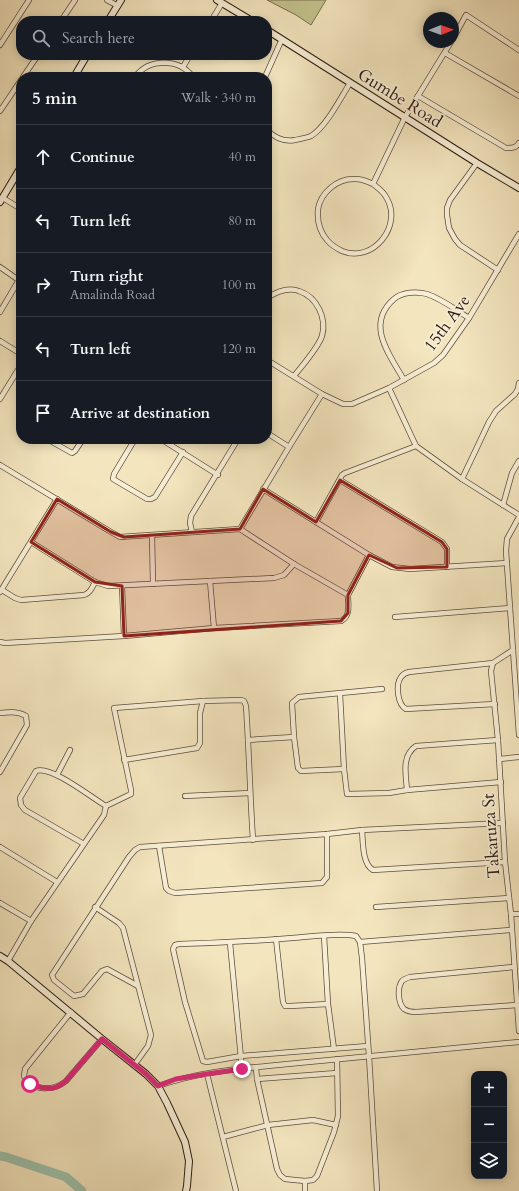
<!DOCTYPE html>
<html lang="en">
<head>
<meta charset="utf-8">
<style>
	:root { --surface:#171b24; --page:#20242c; --text:#f1f3f6; --muted:#9ea1a6; --line:#363941 }
	body { margin:0; font-family:Cardo,serif; background:var(--page); color:var(--text) }
	.controls { position:absolute; right:12px; bottom:12px; display:grid; overflow:hidden; border-radius:8px; box-shadow:0 2px 10px #0003 }
	.controls button { width:36px; height:36px; display:grid; place-items:center; padding:0; border:0; border-bottom:1px solid var(--line); background:var(--surface); color:var(--text); font:20px sans-serif }
	.compass { position:absolute; left:423px; top:12px; width:36px; height:36px; border-radius:50%; background:var(--surface); box-shadow:0 2px 10px #0003; rotate:89deg }
	.stop { position:absolute; width:12px; height:12px; margin:-9px; border:3px solid #db2777; border-radius:50%; background:#fff }
	.stop.end { background:#db2777; border-color:#fff; box-shadow:0 1px 4px #0008 }
	.list { margin:0; padding:0; list-style:none }
	h2 { display:flex; justify-content:space-between; align-items:center; height:52px; margin:0; padding:0 16px; font-size:17px }
	h2 small { font-size:13px; font-weight:400; color:var(--muted) }
	.list li { display:grid; grid-template-columns:26px 1fr auto; gap:12px; align-items:center; box-sizing:border-box; height:64px; padding:0 16px; border-top:1px solid var(--line) }
	.list b { display:block; font-size:15px; white-space:nowrap }
	.list p { margin:0; font-size:13px; white-space:nowrap; color:var(--muted) }
	.list em { font-size:13px; font-style:normal; color:var(--muted) }
	.icon { flex:none; width:22px; height:22px; fill:none; stroke:currentColor; stroke-width:2; stroke-linecap:round; stroke-linejoin:round }
	.map { position:relative; flex:none; width:519px; height:1191px; overflow:hidden }
	.search { position:absolute; background:var(--surface); box-shadow:0 2px 10px #0003; left:16px; top:16px; width:256px; height:44px; display:flex; align-items:center; gap:10px; box-sizing:border-box; padding:0 14px; border-radius:16px; color:var(--muted); font-size:15px }
	.panel { position:absolute; background:var(--surface); box-shadow:0 2px 10px #0003; left:16px; top:72px; width:256px; height:372px; border-radius:16px }
	.map>svg:first-child { display:block }
	.park { fill:#c2c28c; stroke:#776e4e }
	.lines { fill:none; stroke-linecap:round; stroke-linejoin:round }
	.river { stroke:#9dc0ab; stroke-width:9 }
	.street-casing { stroke:#5e4e3c; stroke-width:6 }
	.secondary-casing { stroke:#2c1b11; stroke-width:8 }
	.street { stroke:#f7eed5; stroke-width:4.5 }
	.secondary { stroke:#f7eed5; stroke-width:6 }
	.route { stroke:#db2777; stroke-width:5 }
	.marked { fill:#8f2418; fill-opacity:0.2; stroke:#8f2418; stroke-width:3; stroke-linejoin:round }
	.labels { text-anchor:middle; dominant-baseline:central; stroke-width:3.5; stroke-linejoin:round; paint-order:stroke }
	.street-label { font-size:17px; fill:#2c1b11; stroke:#f7eed5 }
</style>
</head>
<body>
<div class="map">
<svg width="519" height="1191" viewBox="0 0 519 1191">
	<rect width="100%" height="100%" fill="#f3e5be"/>
	<filter id="stains"><feTurbulence type="fractalNoise" baseFrequency=".005" numOctaves="4"/><feColorMatrix values="0 0 0 0 .2 0 0 0 0 .09 0 0 0 0 .02 0 0 0 .5 -.17"/></filter>
	<radialGradient id="worn" r=".72"><stop offset=".6" stop-color="#630" stop-opacity="0"/><stop offset="1" stop-color="#630" stop-opacity=".3"/></radialGradient>
	<path class="park" d="M267,0H326L311,25L296,15Z"/>
	<g class="lines">
		<path class="river" d="M0,1156L6,1157L66,1177L82,1191"/>
		<defs>
			<g id="street">
				<path d="M107,0L118,6"/>
				<path d="M61,21L75,0"/>
				<path d="M211,21L222,3"/>
				<path d="M453,39L466,15L519,50"/>
				<path d="M0,45L29,0"/>
				<path d="M445,53L519,96"/>
				<path d="M183,67L190,55"/>
				<path d="M23,77L38,55"/>
				<path d="M135,77C149,58 179,58 193,77"/>
				<path d="M265,77L282,39"/>
				<path d="M418,96L506,148C512,148 516,148 519,143"/>
				<path d="M0,111L21,80"/>
				<path d="M267,130C275,138 285,142 295,140C300,139 306,138 311,136C326,127 340,99 350,83"/>
				<path d="M477,163L450,200L447,208V215L449,228L455,239L460,245L498,270"/>
				<path d="M373,184C378,188 383,191 386,197C404,225 373,264 342,251C336,248 331,245 327,240C319,231 317,221 318,209C321,192 338,178 355,179C362,179 367,181 373,184L405,117L451,42"/>
				<path d="M3,198L21,209"/>
				<path d="M0,267L20,281"/>
				<path d="M267,298C276,292 288,287 299,291C317,297 327,318 322,336C318,348 302,366 294,376"/>
				<path d="M0,312L19,280"/>
				<path d="M0,341L21,354"/>
				<path d="M267,360L322,394L343,404H352L389,388L434,363L443,355L469,318L519,234"/>
				<path d="M404,380C389,354 365,324 394,299C402,292 417,291 427,294C442,299 456,310 469,318"/>
				<path d="M389,388L416,446L462,479L519,515"/>
				<path d="M0,399L21,365"/>
				<path d="M267,433L289,447"/>
				<path d="M47,439L72,453L75,451L83,439"/>
				<path d="M135,439L114,474L113,479L147,499H151L155,497L183,452"/>
				<path d="M161,439L218,475"/>
				<path d="M0,465L111,532L120,537L240,529L294,564L348,595C348,605 351,616 341,621L214,628L124,636L5,643L0,642"/>
				<path d="M462,479L489,422L496,411L515,394L518,389L519,383"/>
				<path d="M340,480L442,542L447,549V567"/>
				<path d="M263,489L369,555L392,567L410,569L507,563"/>
				<path d="M503,505L512,473L519,461"/>
				<path d="M519,517L507,539L506,551L519,735"/>
				<path d="M316,522L342,475L345,473L416,446"/>
				<path d="M240,529L289,447L322,394"/>
				<path d="M192,532L190,523L191,516L238,439"/>
				<path d="M152,535L153,584"/>
				<path d="M31,542L95,582L108,586L274,578L284,575L294,564"/>
				<path d="M210,581L214,628"/>
				<path d="M122,586L124,636"/>
				<path d="M2,590L15,598L21,600L84,595C90,593 92,588 95,582"/>
				<path d="M0,592L57,499"/>
				<path d="M348,595L369,555"/>
				<path d="M395,617L510,608"/>
				<path d="M513,650L493,663L491,671L498,740L505,862L511,914L519,1031"/>
				<path d="M493,663L409,672C405,673 403,674 401,677C395,685 398,705 406,709L495,704"/>
				<path d="M340,694L344,769L347,794L389,793L407,790"/>
				<path d="M0,713C9,712 18,711 26,716L27,725L0,772"/>
				<path d="M248,740L294,737"/>
				<path d="M498,740L416,746C401,756 406,775 407,790L501,782"/>
				<path d="M499,759L519,757"/>
				<path d="M124,760L197,748L200,743V713L203,701"/>
				<path d="M344,769L301,771L298,768L294,737L292,703L299,697L382,689"/>
				<path d="M57,775L70,750"/>
				<path d="M185,796L250,793"/>
				<path d="M106,806L131,794V790L114,708L203,701L241,700L244,701L246,706C249,750 250,795 253,840"/>
				<path d="M362,830C363,841 362,864 373,870L505,862"/>
				<path d="M159,846L166,888L169,891L175,893L322,883L327,877V834"/>
				<path d="M0,847L57,882"/>
				<path d="M0,903L31,921"/>
				<path d="M95,907L119,923L123,928L151,1035L148,1046L135,1064"/>
				<path d="M376,907L509,898"/>
				<path d="M511,914H519"/>
				<path d="M324,936L328,1004L334,1049"/>
				<path d="M276,939L283,1002L285,1006H290L328,1004"/>
				<path d="M360,942L511,930"/>
				<path d="M230,943L242,1069"/>
				<path d="M8,961L31,921L104,815L106,806C92,798 51,765 36,771L20,798L21,805L25,810L84,844"/>
				<path d="M514,967L410,977C407,978 404,979 402,981C397,988 398,1003 404,1009C407,1011 412,1012 416,1012L517,1005"/>
				<path d="M138,986L107,969L102,971L83,994L74,996L54,980L52,975L129,857L135,850L140,847L327,834L362,830L503,823"/>
				<path d="M71,1012L25,1069L24,1076C32,1092 54,1091 66,1081L102,1039"/>
				<path d="M368,1046L241,1056L207,1062L203,1061L185,1002L173,949L175,945L179,944C217,943 254,941 292,938C310,937 339,932 356,936L360,942L362,958L369,1056L377,1191"/>
				<path d="M256,1068L257,1079L277,1169L280,1175L285,1179L305,1181L313,1180L317,1176L334,1132L338,1116L337,1059"/>
				<path d="M207,1074L236,1191"/>
				<path d="M257,1079L337,1073"/>
				<path d="M158,1086C202,1070 251,1068 298,1063C372,1056 445,1049 519,1042"/>
				<path d="M223,1137L268,1125L313,1120L336,1125"/>
				<path d="M305,1181V1191"/>
			</g>
			<g id="secondary">
				<path d="M217,0L252,21"/>
				<path d="M108,21L121,0"/>
				<path d="M267,30L477,163L519,188"/>
				<path d="M74,77L87,55"/>
				<path d="M0,202L21,167"/>
				<path d="M0,956L8,961L102,1039L146,1074L158,1086L167,1103L185,1142L189,1161L187,1186L186,1191"/>
			</g>
		</defs>
		<use href="#street" class="street-casing"/>
		<use href="#secondary" class="secondary-casing"/>
		<use href="#street" class="street"/>
		<use href="#secondary" class="secondary"/>
	</g>
	<g class="lines">
		<path class="route" d="M30,1084C45,1089 53,1092 66,1081L102,1039L146,1074L158,1086L176,1079L207,1074L242,1069"/>
	</g>
	<path class="marked" d="M340,480L442,542L447,549V567L397,568L369,555L348,595V613L341,621L124,636L122,586L95,582L31,542L57,499L111,532L124,537L240,529L263,489L316,522Z"/>
	<g class="labels">
		<g class="street-label">
			<text transform="translate(400 98) rotate(32)">Gumbe Road</text>
			<text transform="translate(447 323) rotate(-54)">15th Ave</text>
			<text transform="translate(491 836) rotate(-94)">Takaruza St</text>
		</g>
	</g>
	<rect width="100%" height="100%" filter="url(#stains)"/>
	<rect width="100%" height="100%" fill="url(#worn)"/>
</svg>
<div class="controls">
<button>+</button>
<button>−</button>
<button><svg class="icon" aria-label="layers" viewBox="0 0 24 24"><path d="M12 4l9 5-9 5-9-5zM3 14l9 5 9-5"/></svg></button>
</div>
<svg class="compass" viewBox="-18 -18 36 36"><path d="M0-13l5 13h-10z" fill="#e53935"/><path d="M0 13l5-13h-10z" fill="#9ea1a6"/></svg>
<div class="stop" style="left:30px;top:1084px"></div>
<div class="stop end" style="left:242px;top:1069px"></div>
<div class="search"><svg class="icon" aria-label="search" viewBox="0 0 24 24"><circle cx="10" cy="10" r="6"/><path d="M15 15l6 6"/></svg>Search here</div>
<section class="panel">
<h2>5 min<small>Walk · 340 m</small></h2>
<ul class="list">
<li><svg class="icon" aria-label="ahead" viewBox="0 0 24 24"><path d="M12 20V5M6 11l6-6 6 6"/></svg><div><b>Continue</b></div><em>40 m</em></li>
<li><svg class="icon" aria-label="left" viewBox="0 0 24 24"><path d="M17 20v-9H6M10 6l-5 5 5 5"/></svg><div><b>Turn left</b></div><em>80 m</em></li>
<li><svg class="icon" aria-label="right" viewBox="0 0 24 24"><path d="M7 20v-9h11M14 6l5 5-5 5"/></svg><div><b>Turn right</b><p>Amalinda Road</p></div><em>100 m</em></li>
<li><svg class="icon" aria-label="left" viewBox="0 0 24 24"><path d="M17 20v-9H6M10 6l-5 5 5 5"/></svg><div><b>Turn left</b></div><em>120 m</em></li>
<li><svg class="icon" aria-label="arrive" viewBox="0 0 24 24"><path d="M6 21V4h12l-3 4 3 4H6"/></svg><div><b>Arrive at destination</b></div></li>
</ul>
</section>
</div>
</body>
</html>
